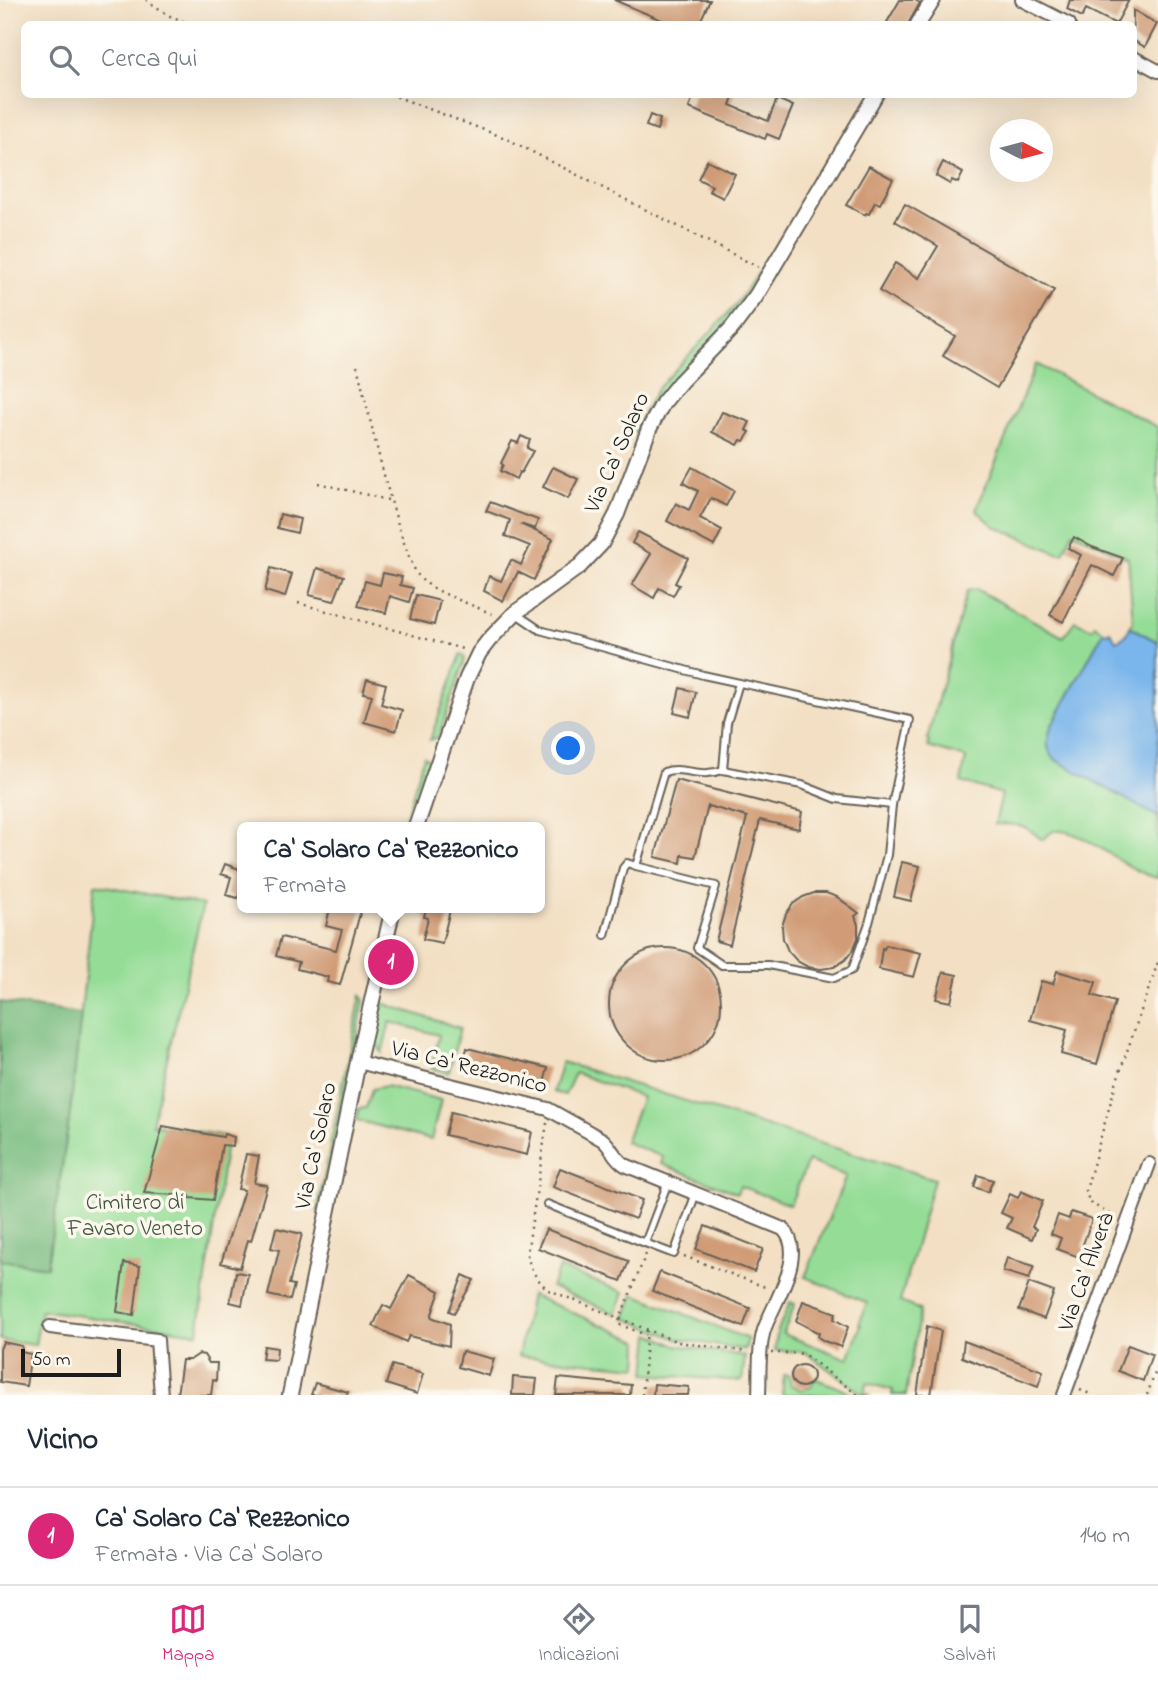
<!DOCTYPE html>
<html lang="it">
<head>
<meta charset="utf-8">
<style>
	:root { --surface:#fff; --page:#f6f6f7; --text:#1f2937; --muted:#747a83; --line:#e0e1e3; --accent:#db2777 }
	body { margin:0; font-family:"Indie Flower",sans-serif; background:var(--page); color:var(--text) }
	.compass { position:absolute; left:990px; top:119px; width:63px; height:63px; border-radius:50%; background:var(--surface); box-shadow:0 7px 28px #0002; rotate:96deg }
	.scale { position:absolute; left:21px; bottom:18px; width:100px; box-sizing:border-box; padding-left:7px; border:4px solid #1c1c1c; border-top:0; font-size:19px; line-height:24px; white-space:nowrap; color:#1c1c1c; -webkit-text-stroke:5px #fbf7ec; paint-order:stroke }
	.you { position:absolute; left:569px; top:749px; width:24px; height:24px; margin:-18px; border:5px solid #fff; border-radius:50%; background:#1a73e8; box-shadow:0 0 0 10px #1a73e833 }
	.badge { display:grid; place-items:center; width:46px; height:46px; border-radius:50%; background:var(--accent); color:#fff; font-size:23px; font-weight:700 }
	.pin { position:absolute; translate:-50% -50%; border:4px solid #fff; box-shadow:0 2px 7px #0006 }
	.popup { position:absolute; left:237px; top:822px; width:308px; height:91px; box-sizing:border-box; display:grid; place-content:center; border-radius:10px; background:var(--surface); filter:drop-shadow(0 2px 5px #0005); font-size:23px; white-space:nowrap; color:var(--muted) }
	.popup b { font-size:26px; color:var(--text) }
	.popup::after { content:''; position:absolute; left:50%; top:100%; margin-left:-14px; border:14px solid transparent; border-top-color:var(--surface) }
	.list { margin:0; padding:0; list-style:none }
	h2 { display:flex; justify-content:space-between; align-items:center; height:91px; margin:0; padding:0 28px; font-size:30px }
	h2 small { font-size:23px; font-weight:400; color:var(--muted) }
	.list li { display:grid; grid-template-columns:46px 1fr auto; gap:21px; align-items:center; box-sizing:border-box; height:98px; padding:0 28px; border-top:2px solid var(--line) }
	.list b { display:block; font-size:26px; white-space:nowrap }
	.list p { margin:0; font-size:23px; white-space:nowrap; color:var(--muted) }
	.list em { font-size:23px; font-style:normal; color:var(--muted) }
	.icon { flex:none; width:38px; height:38px; fill:none; stroke:currentColor; stroke-width:2; stroke-linecap:round; stroke-linejoin:round }
	.map { position:relative; flex:none; width:1158px; height:1395px; overflow:hidden }
	.search { position:absolute; background:var(--surface); box-shadow:0 7px 28px #0002; left:21px; right:21px; top:21px; height:77px; display:flex; align-items:center; gap:18px; box-sizing:border-box; padding:0 24px; border-radius:10px; color:var(--muted); font-size:26px }
	.sheet { height:189px; background:var(--surface) }
	nav { display:flex; justify-content:space-around; align-items:center; box-sizing:border-box; height:98px; border-top:2px solid var(--line); background:var(--surface); font-size:19px; color:var(--muted) }
	nav a { display:grid; justify-items:center; gap:4px }
	nav .on { color:var(--accent) }
	.map>svg:first-child { display:block }
	.green { fill:#95dd97; stroke:#587c5a; stroke-width:2 }
	.forest { fill:#78bc80; stroke:#4a6c4e; stroke-width:2 }
	.water { fill:#7ab6ec; stroke:#4b6984; stroke-width:2 }
	.building { fill:#d09b76 }
	.lines { fill:none; stroke-linecap:round; stroke-linejoin:round }
	.service-casing { stroke:#676157; stroke-width:10 }
	.minor-casing { stroke:#676157; stroke-width:16 }
	.tertiary-casing { stroke:#676157; stroke-width:18 }
	.path { stroke:#676157; stroke-width:2.5; stroke-dasharray:2 5; stroke-linecap:butt }
	.service { stroke:#fff; stroke-width:6 }
	.minor { stroke:#fff; stroke-width:12 }
	.tertiary { stroke:#fff; stroke-width:14 }
	.labels { text-anchor:middle; dominant-baseline:central; stroke-width:7; stroke-linejoin:round; paint-order:stroke }
	.street-label { font-size:23px; fill:#1c1c1c; stroke:#fbf7ec }
	.park-label { font-size:23px; fill:#405641; stroke:#fbf7ec }
</style>
</head>
<body>
<div class="map">
<svg width="1158" height="1395" viewBox="0 0 1158 1395">
	<rect width="100%" height="100%" fill="#fbf7ec"/>
	<filter id="ink" filterUnits="userSpaceOnUse"><feTurbulence type="fractalNoise" baseFrequency=".0143" numOctaves="2"/><feDisplacementMap in="SourceGraphic" scale="14" xChannelSelector="R" yChannelSelector="G"/><feConvolveMatrix kernelMatrix="1 2 1 2 8 2 1 2 1" color-interpolation-filters="sRGB"/></filter>
	<filter id="wash" filterUnits="userSpaceOnUse"><feTurbulence type="fractalNoise" baseFrequency=".00686" numOctaves="4" result="noise"/><feDisplacementMap in="SourceGraphic" scale="28" xChannelSelector="R" yChannelSelector="G"/><feGaussianBlur stdDeviation="1.57" result="paint"/><feColorMatrix in="noise" values="0 0 0 0 0 0 0 0 0 0 0 0 0 0 0 0 0 1.4 0 .05"/><feComposite in="paint" operator="in"/></filter>
	<g filter="url(#wash)">
		<rect width="100%" height="100%" fill="#f3e0c4"/>
		<g class="green">
			<path d="M758,272L760,276L740,309L662,392L640,430L633,433L624,431L636,427L657,389L735,306Z"/>
			<path d="M1036,364L1158,427V642L1130,627L1133,621L1128,558L1073,532L1063,553L1055,552L994,526L976,510Z"/>
			<path d="M976,589L1063,637L1075,621L1092,629L1095,625L1104,631L1051,727C1047,741 1045,749 1056,760L1158,817V878C1124,872 1085,827 1053,831L1042,840C1025,824 1018,824 995,824L1002,794L961,782L966,758L928,747L929,742L927,740L967,591Z"/>
			<path d="M461,654L465,658L464,664L438,737L430,740Z"/>
			<path d="M424,756L431,761L410,827H403Z"/>
			<path d="M95,884L203,905L152,1124L227,1136L198,1333L41,1310L35,1345L0,1340V1260L47,1266L70,1113Z"/>
			<path d="M361,995L364,1001L321,1211H317Z"/>
			<path d="M382,1003L460,1028L449,1073L431,1068L439,1035L390,1022L382,1053L375,1040Z"/>
			<path d="M562,1062L934,1179L900,1302L920,1310L906,1395H892L893,1390L867,1383L864,1393L870,1395H864L805,1352L775,1350L777,1333L790,1302L795,1304L783,1334L848,1359L861,1325L859,1324L867,1303L805,1277L846,1176L808,1161L790,1205L740,1186L737,1193L661,1164L663,1157L625,1142L642,1097L575,1073L565,1095L553,1092Z"/>
			<path d="M386,1086L441,1100L431,1140L356,1120L358,1109L366,1108L372,1089Z"/>
			<path d="M559,1268L624,1292L616,1314L551,1287Z"/>
			<path d="M634,1294L748,1339L745,1350L678,1339L625,1318Z"/>
			<path d="M531,1295L639,1341L638,1367L518,1356Z"/>
			<path d="M650,1334L676,1345L745,1356L742,1381L646,1374Z"/>
			<path d="M784,1375H788L791,1385L801,1390L811,1387L815,1378C828,1385 839,1385 852,1395H782Z"/>
		</g>
		<path class="forest" d="M0,1002L81,1014L70,1113L47,1267L0,1260Z"/>
		<path class="water" d="M1130,627L1158,642V817L1056,760C1045,749 1047,741 1051,727L1104,631L1107,633L1110,631L1116,641L1125,636Z"/>
		<g id="blocks">
			<g class="building">
				<path d="M614,0H710L699,24H671Z"/>
				<path d="M900,0H915L920,3L908,24H886Z"/>
				<path d="M1070,0H1129L1116,24L1086,9L1082,17L1067,9Z"/>
				<path d="M1133,10L1157,24L1145,47L1133,40Z"/>
				<path d="M694,94H734L730,105L768,121L777,99L793,106L779,139L767,134L765,139L689,108Z"/>
				<path d="M650,115L660,119L657,130L646,126Z"/>
				<path d="M707,160L735,174L723,198L709,191L712,186L698,179Z"/>
				<path d="M943,162L963,173L958,183L952,180L950,184L936,176Z"/>
				<path d="M869,166L893,179L880,204L875,202L869,214L866,213L865,215L846,205Z"/>
				<path d="M905,204L1054,290L997,388L943,356L955,336L879,291L895,263L919,278L938,246L895,221Z"/>
				<path d="M722,412L750,422L746,430L750,432L744,441L741,440L738,445L712,432Z"/>
				<path d="M521,436L530,440L527,448L533,451L521,473L519,472L516,479L500,471L503,465L501,463L512,441L518,443Z"/>
				<path d="M553,467L578,479L568,499L543,487Z"/>
				<path d="M692,467L734,491L726,506L711,498L700,518L722,530L714,546L667,521L676,503L689,510L698,491L683,483Z"/>
				<path d="M490,502L538,520L535,529L520,524L553,539L534,580L518,572L503,601L484,591L489,576L501,581L511,560L521,565L530,546L505,536L510,520L486,511Z"/>
				<path d="M280,514L300,519L297,533L277,528Z"/>
				<path d="M638,532L688,558L675,583L679,585L673,596L659,588L654,598L632,585L651,554L632,543Z"/>
				<path d="M1074,537L1092,547L1123,558L1114,576L1092,565L1063,622L1050,615L1081,555L1068,548Z"/>
				<path d="M271,568L292,574L285,597L265,591Z"/>
				<path d="M317,568L344,576L334,601L309,595Z"/>
				<path d="M383,573L402,577L400,585L413,588L409,602L390,596L386,613L358,606L365,581L380,585Z"/>
				<path d="M416,595L440,601L434,625L410,619Z"/>
				<path d="M367,679L386,684L381,704L402,710L396,731L364,722L372,695L363,693Z"/>
				<path d="M680,688L696,692L690,717L674,713Z"/>
				<path d="M676,780L802,812L799,829L760,820L730,945L716,941L747,817L708,806L695,857L682,855L681,863L655,857Z"/>
				<path d="M902,862L920,866L911,901L894,897Z"/>
				<path d="M225,864L242,870V884L238,898L226,895L231,877L221,874Z"/>
				<path d="M814,893H826L837,897L859,913L855,916L858,925V938L853,950L845,960L834,967L821,969L808,967L797,961L788,951L783,939L782,926L786,914L793,904L803,897Z"/>
				<path d="M330,908L361,910L340,985L327,982L328,977L297,969L299,962L276,956L281,937L336,950L342,930L326,926Z"/>
				<path d="M426,908L450,910L442,943L423,939L428,918L424,917Z"/>
				<path d="M886,945L921,953L914,977L879,969L882,948L884,949Z"/>
				<circle cx="665" cy="1004" r="56"/>
				<path d="M1057,971L1096,982L1092,995L1115,1002L1097,1064L1061,1054L1067,1030L1030,1020L1041,981L1053,984Z"/>
				<path d="M943,972L957,975L951,1002L936,999Z"/>
				<path d="M467,1048L548,1068L542,1090L462,1069Z"/>
				<path d="M451,1112L532,1132L527,1155L445,1135Z"/>
				<path d="M163,1126L223,1137L224,1134L234,1137L233,1146L222,1145L213,1200L190,1198V1196L144,1193Z"/>
				<path d="M246,1154L259,1156L254,1183L267,1185L251,1241L248,1240L240,1268L221,1263L244,1190L238,1189Z"/>
				<path d="M560,1168L642,1200L635,1219L553,1187Z"/>
				<path d="M978,1175L993,1180L988,1192L974,1187Z"/>
				<path d="M1021,1191L1043,1201L1032,1227L1036,1229L1032,1239L1007,1228L1012,1218L1001,1213L1010,1194L1018,1198Z"/>
				<path d="M1071,1212L1092,1219L1082,1247L1085,1248L1082,1258L1057,1249L1061,1238L1051,1234L1058,1215L1069,1219Z"/>
				<path d="M705,1226L763,1249L754,1272L696,1249Z"/>
				<path d="M276,1228L302,1234L289,1284L294,1285L290,1300L268,1295L279,1250L271,1248Z"/>
				<path d="M546,1229L629,1261L621,1281L538,1248Z"/>
				<path d="M1007,1258L1034,1266L1029,1279L1003,1271Z"/>
				<path d="M124,1263L140,1266L134,1315L117,1312Z"/>
				<path d="M236,1272L248,1274L242,1305L230,1302Z"/>
				<path d="M660,1272L750,1308L743,1327L652,1291Z"/>
				<path d="M409,1275L440,1291L431,1317L450,1324L449,1346L409,1336L406,1342L373,1326L383,1305L391,1309Z"/>
				<path d="M463,1275L474,1280L454,1313L449,1311Z"/>
				<path d="M1029,1283L1054,1292L1044,1319L1019,1310Z"/>
				<path d="M803,1301L836,1313L834,1319L848,1327L841,1347L824,1341L818,1337L819,1333L796,1321Z"/>
				<path d="M927,1326L941,1331L931,1395H917Z"/>
				<path d="M964,1341L1043,1371L1038,1386L962,1357Z"/>
				<path d="M3,1342L22,1346L21,1352L31,1354L26,1386L0,1382V1349Z"/>
				<path d="M1128,1345L1152,1354L1143,1381L1118,1371Z"/>
				<path d="M264,1346L277,1348L276,1360L262,1359Z"/>
				<path d="M462,1351L494,1359L489,1376L458,1367Z"/>
				<path d="M199,1354L204,1355L209,1363H217L216,1381L213,1380L211,1395H177L182,1360H190Z"/>
				<circle cx="802" cy="1376" r="11"/>
				<path d="M392,1365L423,1374L417,1394L386,1384Z"/>
				<path d="M513,1377L537,1379L535,1395H512Z"/>
				<path d="M558,1378L631,1385L630,1395H556Z"/>
				<path d="M315,1383L348,1392L347,1395H311Z"/>
				<path d="M654,1384L689,1387L688,1395H653Z"/>
			</g>
		</g>
	</g>
	<g filter="url(#ink)">
		<use href="#blocks" fill-opacity="0" stroke="#676157" stroke-width="2"/>
		<g class="lines">
			<defs>
				<g id="service">
					<path d="M515,613L540,630L703,675L910,720L892,805L837,799L802,785L723,770L727,723L739,683"/>
					<path d="M723,770C698,779 683,765 664,772L636,866L716,886L697,948L722,965H768L834,978L852,970L869,923L887,855L892,805"/>
					<path d="M605,935L623,868L627,863L636,866"/>
					<path d="M668,1182L645,1243L674,1254L696,1193"/>
					<path d="M547,1204L645,1243"/>
				</g>
				<g id="minor">
					<path d="M1022,0L1069,24"/>
					<path d="M1134,58L1158,71"/>
					<path d="M358,1062L548,1109L603,1140C612,1148 614,1158 625,1165L783,1229C808,1254 774,1301 764,1330C758,1350 760,1374 759,1395"/>
					<path d="M50,1327L157,1340L161,1395"/>
					<path d="M1064,1395L1149,1164"/>
				</g>
				<g id="tertiary">
					<path d="M918,24L933,0"/>
					<path d="M416,827L467,678L479,653L489,640L515,613L580,566L601,544L617,514L649,429L663,403L680,382L732,328L756,296L876,94"/>
					<path d="M290,1395L358,1062L393,908"/>
				</g>
			</defs>
			<use href="#service" class="service-casing"/>
			<use href="#minor" class="minor-casing"/>
			<use href="#tertiary" class="tertiary-casing"/>
			<g class="path">
				<path d="M146,0L170,16L191,24"/>
				<path d="M390,94L505,138L758,267"/>
				<path d="M357,366C366,401 402,564 422,580C438,594 474,605 494,615"/>
				<path d="M318,483L392,501"/>
				<path d="M298,603L466,650"/>
				<path d="M547,1123L527,1254C530,1269 537,1281 549,1290L678,1342L747,1352"/>
				<path d="M1116,1218L1089,1202L1086,1190L1116,1083L1158,962"/>
				<path d="M646,1254L618,1324L646,1335"/>
				<path d="M684,1256L765,1287"/>
				<path d="M771,1353H798L805,1355L858,1395"/>
				<path d="M1080,1390L1093,1395"/>
				<path d="M642,1395L647,1329"/>
				<path d="M1147,1395L1158,1365"/>
			</g>
			<use href="#service" class="service"/>
			<use href="#minor" class="minor"/>
			<use href="#tertiary" class="tertiary"/>
		</g>
	</g>
	<g class="labels">
		<g class="street-label">
			<text transform="translate(618 453) rotate(-66)">Via Ca' Solaro</text>
			<text transform="translate(469 1068) rotate(14)">Via Ca' Rezzonico</text>
			<text transform="translate(317 1146) rotate(-78)">Via Ca' Solaro</text>
			<text transform="translate(1087 1272) rotate(-70)">Via Ca' Alverà</text>
		</g>
		<g class="park-label">
			<text x="135" y="1203">Cimitero di<tspan x="135" dy="26">Favaro Veneto</tspan></text>
		</g>
	</g>
</svg>
<svg class="compass" viewBox="-18 -18 36 36"><path d="M0-13l5 13h-10z" fill="#e53935"/><path d="M0 13l5-13h-10z" fill="#747a83"/></svg>
<div class="scale">50 m</div>
<div class="you"></div>
<div class="pin badge" style="left:391px;top:962px">1</div>
<div class="popup"><b>Ca' Solaro Ca' Rezzonico</b>Fermata</div>
<div class="search"><svg class="icon" aria-label="search" viewBox="0 0 24 24"><circle cx="10" cy="10" r="6"/><path d="M15 15l6 6"/></svg>Cerca qui</div>
</div>
<section class="sheet">
<h2>Vicino<small></small></h2>
<ul class="list">
<li><span class="badge">1</span><div><b>Ca' Solaro Ca' Rezzonico</b><p>Fermata · Via Ca' Solaro</p></div><em>140 m</em></li>
</ul>
</section>
<nav>
<a class="on"><svg class="icon" aria-label="map" viewBox="0 0 24 24"><path d="M3 6l6-2 6 2 6-2v14l-6 2-6-2-6 2zM9 4v14M15 6v14"/></svg>Mappa</a>
<a><svg class="icon" aria-label="directions" viewBox="0 0 24 24"><path d="M12 3l9 9-9 9-9-9zM9 14v-3h6M13 9l2 2-2 2"/></svg>Indicazioni</a>
<a><svg class="icon" aria-label="saved" viewBox="0 0 24 24"><path d="M7 4h10v16l-5-4-5 4z"/></svg>Salvati</a>
</nav>
</body>
</html>
